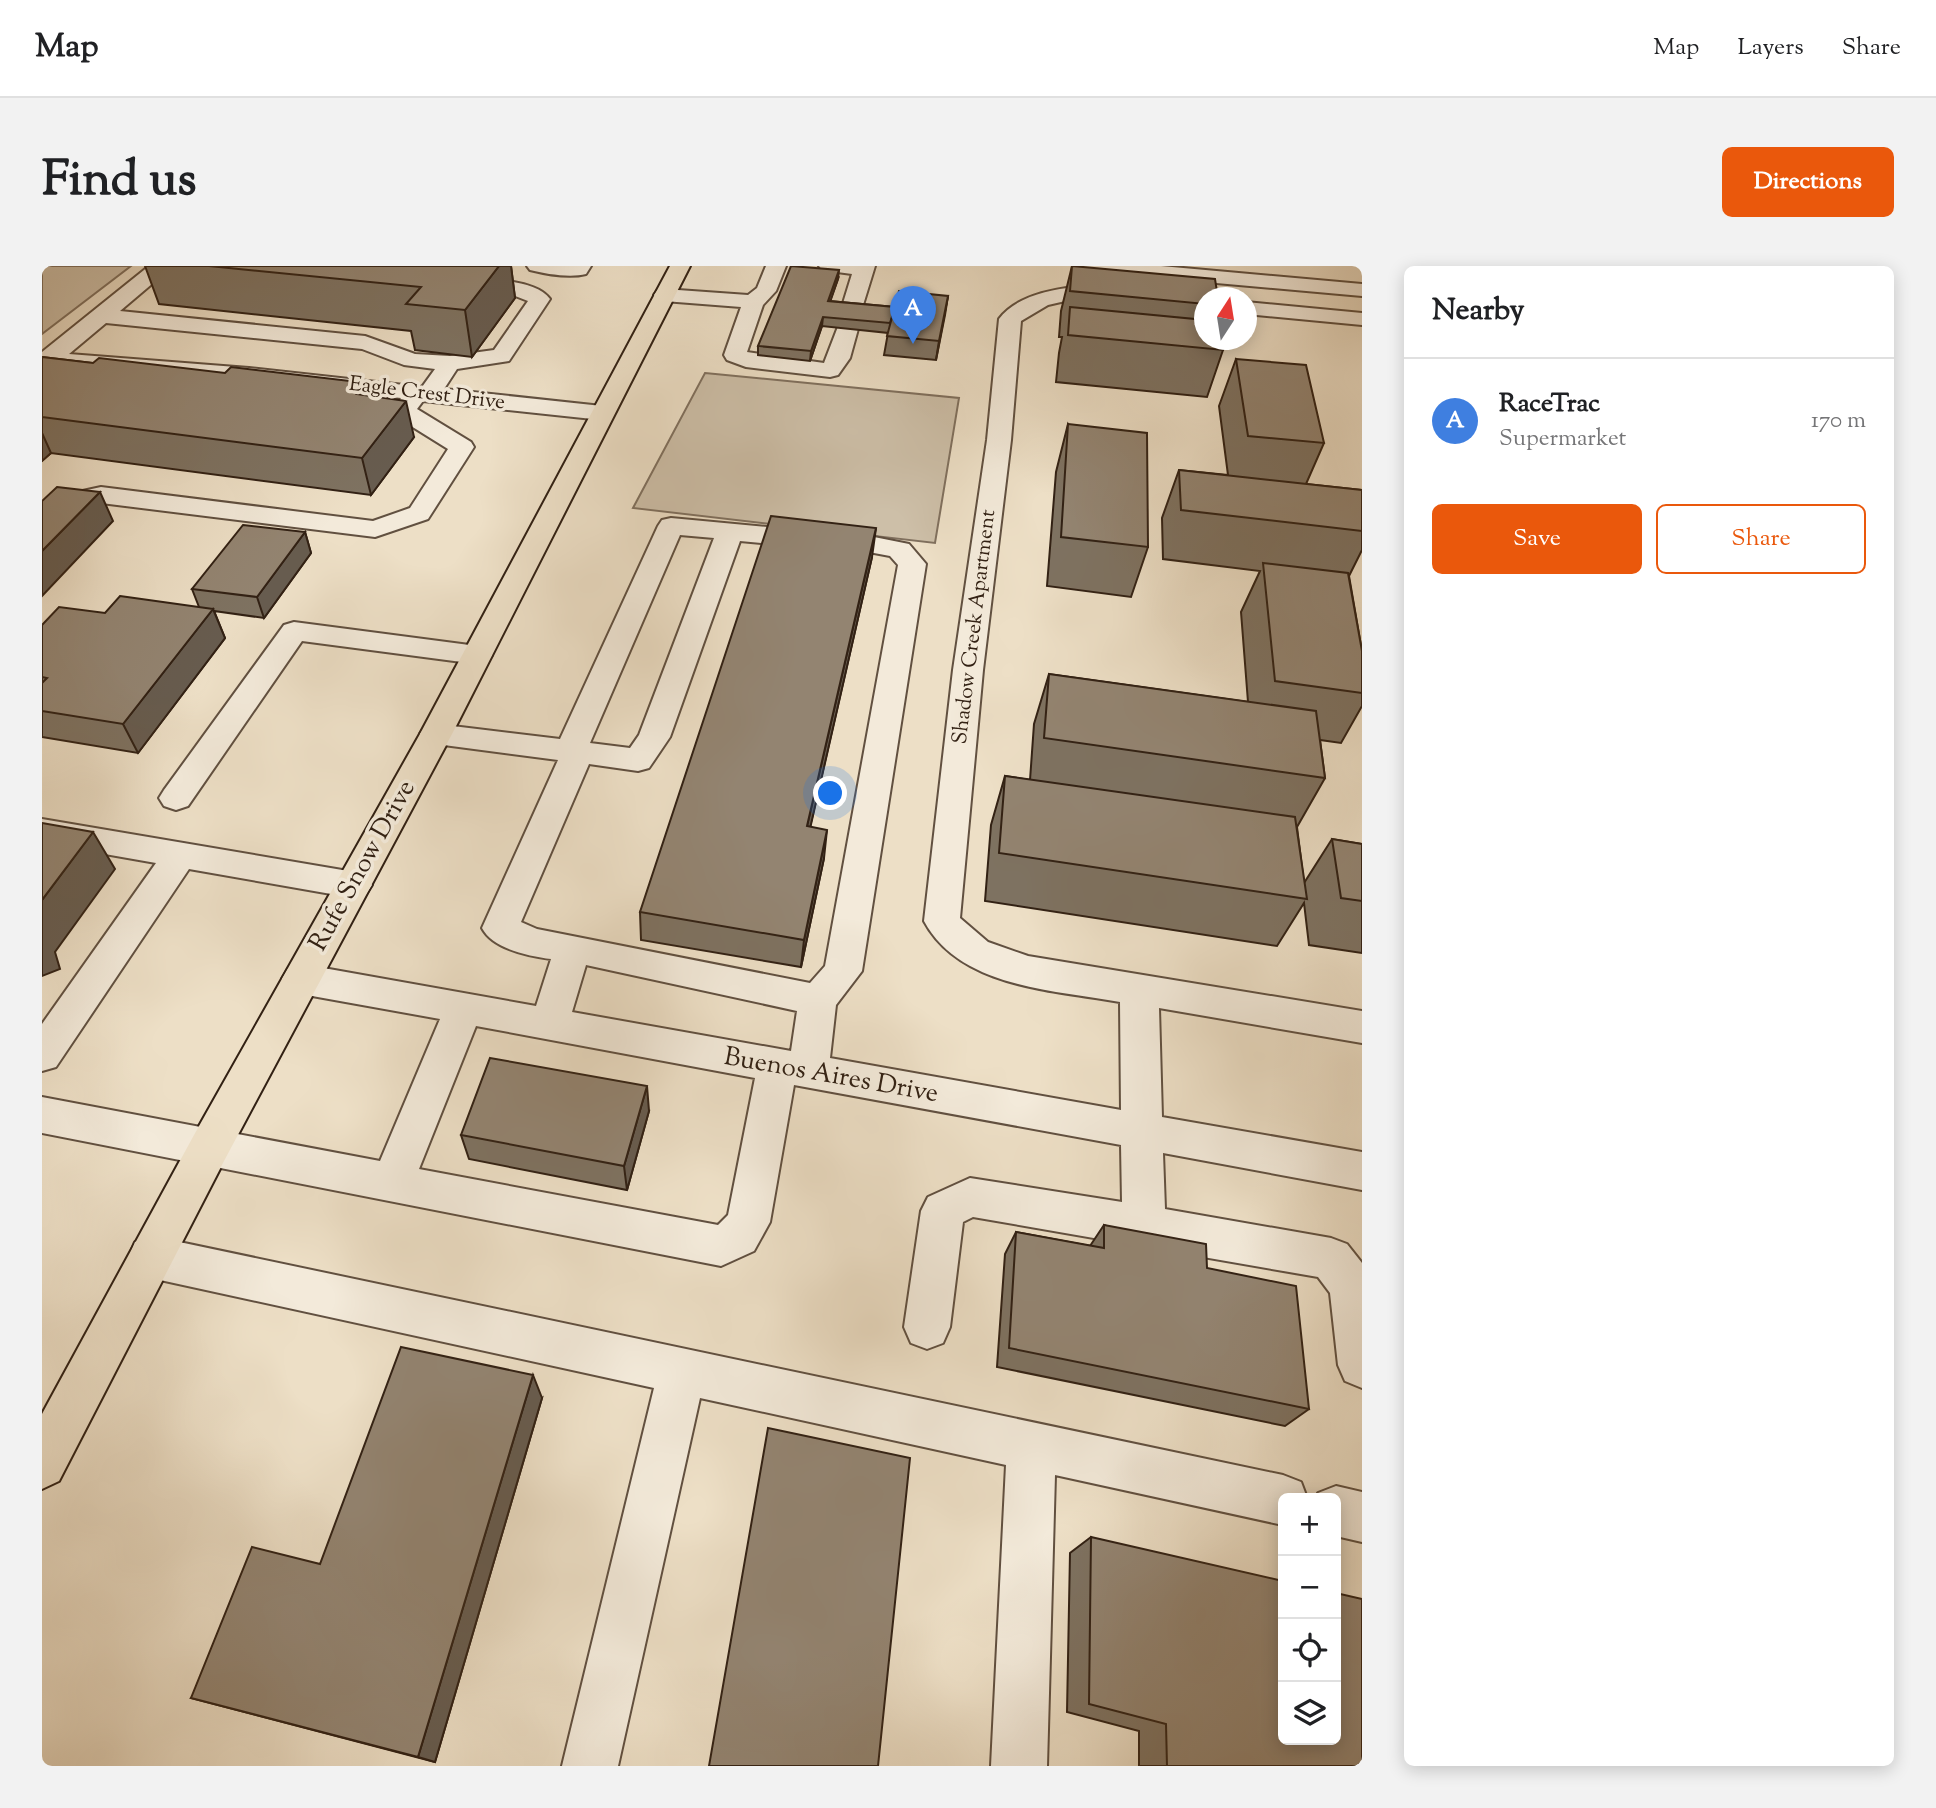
<!DOCTYPE html>
<html lang="en">
<head>
<meta charset="utf-8">
<style>
	:root { --surface:#fff; --page:#f2f2f2; --text:#202124; --muted:#757577; --line:#e0e0e0; --accent:#ea580c }
	body { margin:0; font-family:"Sorts Mill Goudy",serif; background:var(--page); color:var(--text) }
	.controls { position:absolute; right:21px; bottom:21px; display:grid; overflow:hidden; border-radius:10px; box-shadow:0 4px 18px #0003 }
	.controls button { width:63px; height:63px; display:grid; place-items:center; padding:0; border:0; border-bottom:2px solid var(--line); background:var(--surface); color:var(--text); font:35px sans-serif }
	.compass { position:absolute; left:1152px; top:21px; width:63px; height:63px; border-radius:50%; background:var(--surface); box-shadow:0 4px 18px #0003; rotate:12deg }
	.you { position:absolute; left:789px; top:528px; width:24px; height:24px; margin:-18px; border:5px solid #fff; border-radius:50%; background:#1a73e8; box-shadow:0 0 0 10px #1a73e833 }
	.badge { display:grid; place-items:center; width:46px; height:46px; border-radius:50%; background:var(--accent); color:#fff; font-size:23px; font-weight:700 }
	.pin { position:absolute; translate:-50% -58px; filter:drop-shadow(0 2px 4px #0008) }
	.pin::after { content:''; position:absolute; top:37px; width:24px; height:21px; background:inherit; clip-path:polygon(0 0,100% 0,50% 100%) }
	.list { margin:0; padding:0; list-style:none }
	h2 { display:flex; justify-content:space-between; align-items:center; height:91px; margin:0; padding:0 28px; font-size:30px }
	h2 small { font-size:23px; font-weight:400; color:var(--muted) }
	.list li { display:grid; grid-template-columns:46px 1fr auto; gap:21px; align-items:center; box-sizing:border-box; height:126px; padding:0 28px; border-top:2px solid var(--line) }
	.list b { display:block; font-size:26px; white-space:nowrap }
	.list p { margin:0; font-size:23px; white-space:nowrap; color:var(--muted) }
	.list em { font-size:23px; font-style:normal; color:var(--muted) }
	.actions { display:flex; gap:14px; padding:21px 28px }
	.actions a { flex:1; padding:16px 0; border:2px solid var(--accent); border-radius:10px; text-align:center; font-size:24px; color:var(--accent) }
	.actions .main { background:var(--accent); color:#fff }
	.icon { flex:none; width:38px; height:38px; fill:none; stroke:currentColor; stroke-width:2; stroke-linecap:round; stroke-linejoin:round }
	.map { position:relative; flex:none; width:1320px; height:1500px; overflow:hidden; border-radius:10px }
	header { display:flex; align-items:center; gap:42px; box-sizing:border-box; height:98px; padding:0 35px; background:var(--surface); border-bottom:2px solid var(--line) }
	header strong { font-size:33px }
	nav { display:flex; gap:38px; margin-inline-start:auto; font-size:24px }
	.intro { display:flex; align-items:center; justify-content:space-between; box-sizing:border-box; height:168px; padding:0 42px }
	h1 { margin:0; font-size:49px }
	.button { padding:18px 32px; border-radius:10px; background:var(--accent); color:#fff; font-size:24px; font-weight:700 }
	main { display:flex; gap:42px; padding:0 42px }
	aside { flex:1; background:var(--surface); border-radius:10px; box-shadow:0 4px 18px #0003 }
	.map>svg:first-child { display:block }
	.green { fill:#cdbfa8; stroke:#80705e; stroke-width:2 }
	.lines { fill:none; stroke-linecap:round; stroke-linejoin:round }
	.minor-casing { stroke:#615040; stroke-width:4 }
	.major-casing { stroke:#322114; stroke-width:4 }
	.minor { fill:#f3eada; fill-rule:evenodd }
	.major { fill:#eddfc6; fill-rule:evenodd }
	.wall { fill:#7e7261; stroke:#322114; stroke-width:2 }
	.shaded-wall { fill:#675c4f; stroke:#322114; stroke-width:2 }
	.building { fill:#938471; stroke:#322114; stroke-width:2 }
	.labels { text-anchor:middle; dominant-baseline:central; stroke-width:7; stroke-linejoin:round; paint-order:stroke }
	.far-street-label { font-size:21px; fill:#322114; stroke:#f3eada }
	.street-label { font-size:26px; fill:#322114; stroke:#f3eada }
</style>
</head>
<body>
<header>
<strong>Map</strong>
<nav><a>Map</a><a>Layers</a><a>Share</a></nav>
</header>
<div class="intro"><h1>Find us</h1><a class="button">Directions</a></div>
<main>
<div class="map">
<svg width="1320" height="1500" viewBox="0 0 1320 1500">
	<rect width="100%" height="100%" fill="#eddfc6"/>
	<filter id="stains"><feTurbulence type="fractalNoise" baseFrequency=".00286" numOctaves="4"/><feColorMatrix values="0 0 0 0 .2 0 0 0 0 .09 0 0 0 0 .02 0 0 0 .5 -.17"/></filter>
	<radialGradient id="worn" r=".72"><stop offset=".6" stop-color="#630" stop-opacity="0"/><stop offset="1" stop-color="#630" stop-opacity=".3"/></radialGradient>
	<g class="green">
		<path d="M0,0H89L0,68Z"/>
		<path d="M663,107L917,132L893,277L591,242Z"/>
	</g>
	<g class="lines">
		<defs>
			<g id="minor">
				<path d="M107,0H138L135,4L124,6L78,45L323,70L373,88L408,90L452,84L486,35L468,28L413,22L410,18L413,14L420,12C444,14 493,12 508,33L467,95L415,103L402,123L560,140L568,142L572,147L568,152L560,154L381,135L375,143L429,176L432,181L386,253L333,271L59,237L39,240L9,272L0,274V251L22,229L59,221L331,255L368,242L406,183L353,150L349,145L359,132L207,116L0,100V86ZM64,57L320,83L362,99L393,103L380,121L207,102L27,88Z"/>
				<path d="M485,0H549L544,8C528,12 504,8 488,4Z"/>
				<path d="M724,0H744L734,25L721,39L705,86L782,97L797,58H813L816,63L808,92L796,109L788,111L704,101L685,94L682,89L699,41L622,35L615,33L612,29L615,25L622,23L706,29L715,22Z"/>
				<path d="M777,0H833L817,52H801L798,47L810,8L780,4Z"/>
				<path d="M1041,0H1119L1320,18V30L1051,6L1044,4Z"/>
				<path d="M1032,21L1162,32V44L1032,33L1006,39L979,55L969,174L941,404L918,652L946,676L986,690L1320,745V777L1117,742L1120,851L1320,886V924L1121,887L1123,943L1289,972L1305,978L1320,997V1122L1303,1115L1296,1099L1288,1027L1276,1011L931,951L921,956L908,1061L901,1077L885,1083L869,1077L862,1061L879,945L886,931L928,912L1080,936L1079,879L752,819L728,956L712,985L679,1000L0,867V831L338,895L398,753L259,728L246,723L240,713L246,703L259,698L494,740L509,693C486,690 451,683 440,662L516,494L394,478L383,475L378,468L383,461L394,458L518,473L616,260L620,254L629,252L832,271L867,278L884,298L820,705L794,739L788,792L1079,844L1078,736C1012,724 918,722 882,655L911,404L945,174L957,53C973,31 1007,24 1032,21ZM638,269L672,272L597,469L588,482L548,477ZM698,275L832,287L848,290L856,299L783,700L768,717L495,663L479,656L547,498L596,505L607,502L628,471ZM544,699L755,745L749,785L530,746ZM434,760L713,812L686,949L676,959L377,903Z"/>
				<path d="M1204,36L1320,47V59L1204,48Z"/>
				<path d="M252,356L435,380L445,382L450,389L445,396L435,398L260,375L146,540L134,544L122,540L117,532L122,524L242,359Z"/>
				<path d="M0,553L312,606L324,610L330,619L324,628L312,632L147,603L14,801L0,805V758L114,597L0,577Z"/>
				<path d="M109,970L1241,1209L1259,1216L1265,1232H1241V1259L1013,1209L1005,1500H949L964,1199L658,1132L576,1500H520L612,1122L109,1012L93,1006L87,991L93,976Z"/>
				<path d="M1294,1220L1320,1226V1276L1294,1270V1232H1274L1276,1227Z"/>
			</g>
			<path id="major" d="M628,0H648L410,468L182,895L17,1215L0,1223V1148L152,869L378,468Z"/>
		</defs>
		<use href="#minor" class="minor-casing"/>
		<use href="#major" class="major-casing"/>
		<use href="#minor" class="minor"/>
		<use href="#major" class="major"/>
	</g>
	<g class="wall">
		<path d="M103,0H469L473,32L430,91L373,84L369,65L117,38Z"/>
		<path d="M1030,0L1163,32V74L1181,84L1165,131L1014,116L1017,87L1020,71H1017L1019,45Z"/>
		<path d="M796,13L788,35L853,41L906,30L894,94L842,89L846,67L780,60L768,95L716,89V80Z"/>
		<path d="M0,91L328,130L372,171L329,229L9,187L0,195Z"/>
		<path d="M1194,93L1282,177L1264,218L1320,224V284L1307,310L1320,385V440L1299,477L1278,474L1283,512L1255,561L1262,617L1290,573L1320,578V687L1267,679L1262,637L1235,680L943,635L949,559L963,510L988,514L992,458L1007,408L1206,436L1199,346L1218,305L1121,293L1120,252L1137,204L1186,209L1177,140Z"/>
		<path d="M1026,158L1106,281L1089,331L1005,320L1014,206Z"/>
		<path d="M263,266L269,287L222,352L172,345L183,372L96,487L0,471V359L63,347L157,341L150,323Z"/>
		<path d="M830,291L768,561L782,592L759,701L599,674L598,646Z"/>
		<path d="M607,845L585,924L427,893L419,869Z"/>
		<path d="M1062,959L1165,1002L1267,1143L1243,1160L955,1101L963,988L974,966L1048,980Z"/>
		<path d="M500,1132L393,1496L149,1432L278,1298Z"/>
		<path d="M1049,1271L1320,1500H1097V1465L1025,1446L1028,1287Z"/>
	</g>
	<g class="shaded-wall">
		<path d="M457,0H469L473,32L430,91L423,44Z"/>
		<path d="M797,4L796,13L785,45L786,35Z"/>
		<path d="M906,30L903,49L894,94L897,75Z"/>
		<path d="M781,51L780,60L768,95L769,85Z"/>
		<path d="M325,117L333,153L315,128Z"/>
		<path d="M364,135L372,171L329,229L320,192Z"/>
		<path d="M0,167L9,187L0,195Z"/>
		<path d="M58,226L71,255L0,330V285Z"/>
		<path d="M834,262L830,291L762,589L765,560Z"/>
		<path d="M263,266L269,287L222,352L215,331Z"/>
		<path d="M171,343L183,372L96,487L81,458Z"/>
		<path d="M785,564L782,592L759,701L762,674Z"/>
		<path d="M51,566L73,603L13,686L18,703L0,710V634Z"/>
		<path d="M605,820L607,845L585,924L582,900Z"/>
		<path d="M491,1109L500,1132L393,1496L376,1491Z"/>
	</g>
	<g class="building">
		<path d="M167,0H457L423,44L364,38L379,21Z"/>
		<path d="M749,0L797,4L786,35L853,41L848,57L781,51L769,85L716,80Z"/>
		<path d="M1030,0L1173,13L1176,32H1163V38L1028,25Z"/>
		<path d="M857,25L906,30L897,75L845,70Z"/>
		<path d="M1028,41L1163,54V74H1180L1181,84L1026,69Z"/>
		<path d="M0,91L51,97L57,92L183,107L189,101L325,117L315,128L364,135L320,192L0,151Z"/>
		<path d="M1194,93L1264,99L1282,177L1206,170Z"/>
		<path d="M1026,158L1105,167L1106,281L1019,271Z"/>
		<path d="M1137,204L1320,224V265L1139,244Z"/>
		<path d="M15,221L58,226L0,285V235Z"/>
		<path d="M729,250L834,262L765,560L785,564L762,674L598,646Z"/>
		<path d="M201,259L263,266L215,331L150,323Z"/>
		<path d="M1221,297L1306,307L1320,385V427L1233,415Z"/>
		<path d="M78,330L171,343L81,458L0,445V417L5,412L0,411V359L17,341L63,347Z"/>
		<path d="M1007,408L1274,445L1283,512L1002,472Z"/>
		<path d="M963,510L1253,551L1265,633L957,587Z"/>
		<path d="M0,557L51,566L0,634Z"/>
		<path d="M1290,573L1320,578V635L1299,632Z"/>
		<path d="M448,792L605,820L582,900L419,869Z"/>
		<path d="M1062,959L1164,978L1165,1002L1254,1020L1267,1143L967,1082L974,966L1062,982Z"/>
		<path d="M359,1081L491,1109L376,1491L149,1432L210,1281L278,1298Z"/>
		<path d="M726,1162L868,1192L836,1500H667Z"/>
		<path d="M1049,1271L1241,1315V1474H1294V1327L1320,1333V1500H1125L1124,1458L1047,1438Z"/>
	</g>
	<g class="labels">
		<g class="far-street-label">
			<text transform="translate(385 128) rotate(7)">Eagle Crest Drive</text>
			<text transform="translate(933 361) rotate(-83)">Shadow Creek Apartment</text>
		</g>
		<g class="street-label">
			<text transform="translate(321 600) rotate(-61)">Rufe Snow Drive</text>
			<text transform="translate(789 810) rotate(10)">Buenos Aires Drive</text>
		</g>
	</g>
	<rect width="100%" height="100%" filter="url(#stains)"/>
	<rect width="100%" height="100%" fill="url(#worn)"/>
</svg>
<div class="controls">
<button>+</button>
<button>−</button>
<button><svg class="icon" aria-label="locate" viewBox="0 0 24 24"><circle cx="12" cy="12" r="6"/><path d="M12 2v4M12 18v4M2 12h4M18 12h4"/></svg></button>
<button><svg class="icon" aria-label="layers" viewBox="0 0 24 24"><path d="M12 4l9 5-9 5-9-5zM3 14l9 5 9-5"/></svg></button>
</div>
<svg class="compass" viewBox="-18 -18 36 36"><path d="M0-13l5 13h-10z" fill="#e53935"/><path d="M0 13l5-13h-10z" fill="#757577"/></svg>
<div class="you"></div>
<div class="pin badge" style="left:871px;top:78px;background:#3f7fe0">A</div>
</div>
<aside>
<h2>Nearby<small></small></h2>
<ul class="list">
<li><span class="badge" style="background:#3f7fe0">A</span><div><b>RaceTrac</b><p>Supermarket</p></div><em>170 m</em></li>
</ul>
<div class="actions"><a class="main">Save</a><a>Share</a></div>
</aside>
</main>
</body>
</html>
